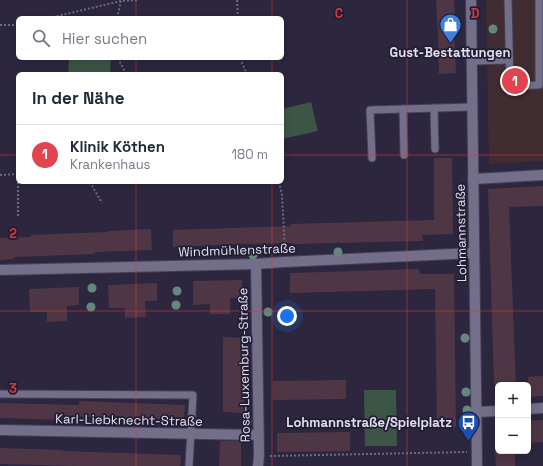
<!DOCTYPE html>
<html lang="de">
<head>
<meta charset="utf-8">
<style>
	:root { --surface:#fff; --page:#f2f2f3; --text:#1f2937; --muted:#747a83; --line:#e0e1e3; --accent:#0b8043 }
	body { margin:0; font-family:"Space Grotesk",sans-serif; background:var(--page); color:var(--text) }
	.controls { position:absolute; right:12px; bottom:12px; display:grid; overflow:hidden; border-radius:6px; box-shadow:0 2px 10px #0003 }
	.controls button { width:36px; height:36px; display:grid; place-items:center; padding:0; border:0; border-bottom:1px solid var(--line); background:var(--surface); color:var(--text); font:20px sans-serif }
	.you { position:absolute; left:287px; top:316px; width:14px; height:14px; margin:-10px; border:3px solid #fff; border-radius:50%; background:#1a73e8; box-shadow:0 0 0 6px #1a73e833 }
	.badge { display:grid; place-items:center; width:26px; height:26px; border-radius:50%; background:var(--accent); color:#fff; font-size:13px; font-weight:700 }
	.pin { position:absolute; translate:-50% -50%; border:2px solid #fff; box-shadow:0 1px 4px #0006 }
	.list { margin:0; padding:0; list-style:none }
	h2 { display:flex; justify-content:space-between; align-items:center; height:52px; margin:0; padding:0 16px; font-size:17px }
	h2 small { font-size:13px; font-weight:400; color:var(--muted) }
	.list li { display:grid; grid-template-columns:26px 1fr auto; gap:12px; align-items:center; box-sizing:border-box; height:60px; padding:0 16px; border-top:1px solid var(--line) }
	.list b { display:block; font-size:15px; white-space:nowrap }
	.list p { margin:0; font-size:13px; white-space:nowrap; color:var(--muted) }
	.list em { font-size:13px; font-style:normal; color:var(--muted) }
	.icon { flex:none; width:22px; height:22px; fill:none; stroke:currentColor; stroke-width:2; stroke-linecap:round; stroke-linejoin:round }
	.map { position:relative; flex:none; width:543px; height:466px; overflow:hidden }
	.search { position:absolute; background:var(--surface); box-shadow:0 2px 10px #0003; left:16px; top:16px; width:268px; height:44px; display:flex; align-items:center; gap:10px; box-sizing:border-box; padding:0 14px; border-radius:6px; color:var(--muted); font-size:15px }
	.panel { position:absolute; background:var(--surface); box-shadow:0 2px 10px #0003; left:16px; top:72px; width:268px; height:112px; border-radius:6px }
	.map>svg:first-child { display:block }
	.medical { fill:#402c31 }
	.green { fill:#3c5547 }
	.building { fill:#4f3645 }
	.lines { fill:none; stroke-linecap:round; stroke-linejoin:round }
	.service-casing { stroke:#454155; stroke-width:9 }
	.minor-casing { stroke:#454155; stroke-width:12 }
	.secondary-casing { stroke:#454155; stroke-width:12 }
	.path { stroke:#6e6a7f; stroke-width:2; stroke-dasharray:2 2; stroke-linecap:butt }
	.service { stroke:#736e8a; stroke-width:7 }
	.minor { stroke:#736e8a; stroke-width:10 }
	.secondary { stroke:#736e8a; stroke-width:10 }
	.tree { fill:#66877f }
	.grid { fill:none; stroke:#d73a3c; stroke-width:1; stroke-opacity:0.55 }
	.labels { text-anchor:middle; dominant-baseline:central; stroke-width:3.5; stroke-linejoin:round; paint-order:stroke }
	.poi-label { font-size:13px; font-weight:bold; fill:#e1deee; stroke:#221d34 }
	.street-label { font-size:13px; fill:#e1deee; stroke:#221d34 }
	.grid-label { font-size:13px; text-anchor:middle; font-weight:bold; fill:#d73a3c; stroke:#221d34; stroke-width:3.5; stroke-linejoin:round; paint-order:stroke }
</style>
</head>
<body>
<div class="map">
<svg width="543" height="466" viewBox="0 0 543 466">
	<rect width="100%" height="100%" fill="#2c273f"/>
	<path class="medical" d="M486,0H543V161L489,164Z"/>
	<g class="green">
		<path d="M69,58H111L110,74H68Z"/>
		<path d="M311,102L318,131L282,139V109Z"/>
		<path d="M364,390H396L397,446H365Z"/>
	</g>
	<g class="building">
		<path d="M436,0H454L455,23H454L456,73L439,74L438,35Z"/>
		<path d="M434,158H452L453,234L422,235L423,241L292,244V243L241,244L173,247V230L291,226V224L434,220Z"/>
		<path d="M543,186V206L509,207L516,385H494L488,189Z"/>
		<path d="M151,229L152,250L95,252V254L14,257V259L0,260V238L31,237V235L108,232V231Z"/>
		<path d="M419,269L420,274H454L456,427H437L435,289L290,293V273Z"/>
		<path d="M242,280V298H230V314H210V304L193,305V281Z"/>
		<path d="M157,283V301H145L146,317L125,318V308H109L108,285Z"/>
		<path d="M79,287V305L67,306V321L47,322V312H30L29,289Z"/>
		<path d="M223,337L246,338L244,413L223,412Z"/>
		<path d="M543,376V396L528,397V377Z"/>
		<path d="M346,380V399L273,400V381Z"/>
		<path d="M79,401L185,405L184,420L64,416V420L0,418V403L79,405Z"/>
		<path d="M543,420V442L528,443V421Z"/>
		<path d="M350,432V451L277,452V433Z"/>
		<path d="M220,441H241V466H219Z"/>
		<path d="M0,448L63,450V451L181,455L180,466H78L0,464Z"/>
		<path d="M495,451H515V466H496Z"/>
	</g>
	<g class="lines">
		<defs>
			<g id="service">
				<path d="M508,0L510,86L539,85V0"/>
				<path d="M472,61L509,60"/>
				<path d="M434,108L435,149"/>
				<path d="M403,109L404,155"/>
				<path d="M372,158L370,110L472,107"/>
				<path d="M0,394L193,395L189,466"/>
			</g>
			<g id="minor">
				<path d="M473,179L543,175"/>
				<path d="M256,264L259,456L258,466"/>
				<path d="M0,270L256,264L284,262L474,253"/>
				<path d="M528,409L543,408"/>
				<path d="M476,412L498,411"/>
				<path d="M0,430L258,435"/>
			</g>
			<path id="secondary" d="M471,0L477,466"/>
		</defs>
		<use href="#service" class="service-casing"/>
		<use href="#minor" class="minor-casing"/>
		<use href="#secondary" class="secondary-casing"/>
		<g class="path">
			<path d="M237,0L238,18"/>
			<path d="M49,18L121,1L138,0"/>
			<path d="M117,18L121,1"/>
			<path d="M0,25H18"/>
			<path d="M118,58L124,70L123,74"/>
			<path d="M242,58V63L247,74"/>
			<path d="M0,175L18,174"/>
			<path d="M18,182V217"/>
			<path d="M90,182L102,203"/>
			<path d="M279,182L282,195L285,252"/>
			<path d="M270,456L467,452"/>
		</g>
		<use href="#service" class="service"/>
		<use href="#minor" class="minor"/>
		<use href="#secondary" class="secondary"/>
	</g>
	<g class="tree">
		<circle cx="493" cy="29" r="4.5"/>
		<circle cx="462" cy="211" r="4.5"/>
		<circle cx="338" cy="252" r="4.5"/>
		<circle cx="253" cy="255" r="4.5"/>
		<circle cx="92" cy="288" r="4.5"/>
		<circle cx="177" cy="291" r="4.5"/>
		<circle cx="176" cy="305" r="4.5"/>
		<circle cx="91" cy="307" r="4.5"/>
		<circle cx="268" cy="312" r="4.5"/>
		<circle cx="465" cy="338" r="4.5"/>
		<circle cx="466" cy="392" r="4.5"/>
		<circle cx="467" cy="410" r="4.5"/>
		<circle cx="247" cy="422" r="4.5"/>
	</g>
	<path class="grid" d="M136,0V18M272,0V18M407,0V466M136,58V74M272,58V74M0,155H18M282,155H543M136,182V466M272,182V466M0,311H543"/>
	<defs>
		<symbol id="shop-pin" viewBox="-11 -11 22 30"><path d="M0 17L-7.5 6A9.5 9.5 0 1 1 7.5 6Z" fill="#3f7fe0" stroke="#221d34"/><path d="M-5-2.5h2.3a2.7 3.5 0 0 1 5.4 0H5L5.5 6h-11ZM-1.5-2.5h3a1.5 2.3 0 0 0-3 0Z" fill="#fff"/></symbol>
		<symbol id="bus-pin" viewBox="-11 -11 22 30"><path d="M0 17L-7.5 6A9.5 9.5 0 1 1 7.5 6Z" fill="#1a4fb4" stroke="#221d34"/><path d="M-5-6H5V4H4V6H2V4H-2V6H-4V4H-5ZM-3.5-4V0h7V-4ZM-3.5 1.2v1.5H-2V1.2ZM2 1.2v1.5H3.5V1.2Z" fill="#fff"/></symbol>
	</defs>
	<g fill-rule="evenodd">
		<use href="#shop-pin" x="438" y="12" width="25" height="34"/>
		<use href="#bus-pin" x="456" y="410" width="25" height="34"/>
	</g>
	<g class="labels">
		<g class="poi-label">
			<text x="450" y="52">Gust-Bestattungen</text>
			<text x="452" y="422" text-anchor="end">Lohmannstraße/Spielplatz</text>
		</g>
		<g class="street-label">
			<text transform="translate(461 233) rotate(-91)">Lohmannstraße</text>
			<text transform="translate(237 250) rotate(-2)">Windmühlenstraße</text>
			<text transform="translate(244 365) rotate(-91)">Rosa-Luxemburg-Straße</text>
			<text transform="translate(129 420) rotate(1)">Karl-Liebknecht-Straße</text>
		</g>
	</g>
	<g class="grid-label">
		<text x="339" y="18">C</text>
		<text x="475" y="18">D</text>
		<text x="13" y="238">2</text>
		<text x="13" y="393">3</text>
	</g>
</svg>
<div class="controls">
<button>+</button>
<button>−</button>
</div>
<div class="you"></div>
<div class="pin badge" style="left:515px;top:81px;background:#e0444e">1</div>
<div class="search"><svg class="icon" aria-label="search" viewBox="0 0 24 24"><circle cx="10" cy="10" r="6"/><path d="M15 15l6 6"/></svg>Hier suchen</div>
<section class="panel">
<h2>In der Nähe<small></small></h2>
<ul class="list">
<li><span class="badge" style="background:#e0444e">1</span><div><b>Klinik Köthen</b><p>Krankenhaus</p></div><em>180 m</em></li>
</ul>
</section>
</div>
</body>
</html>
